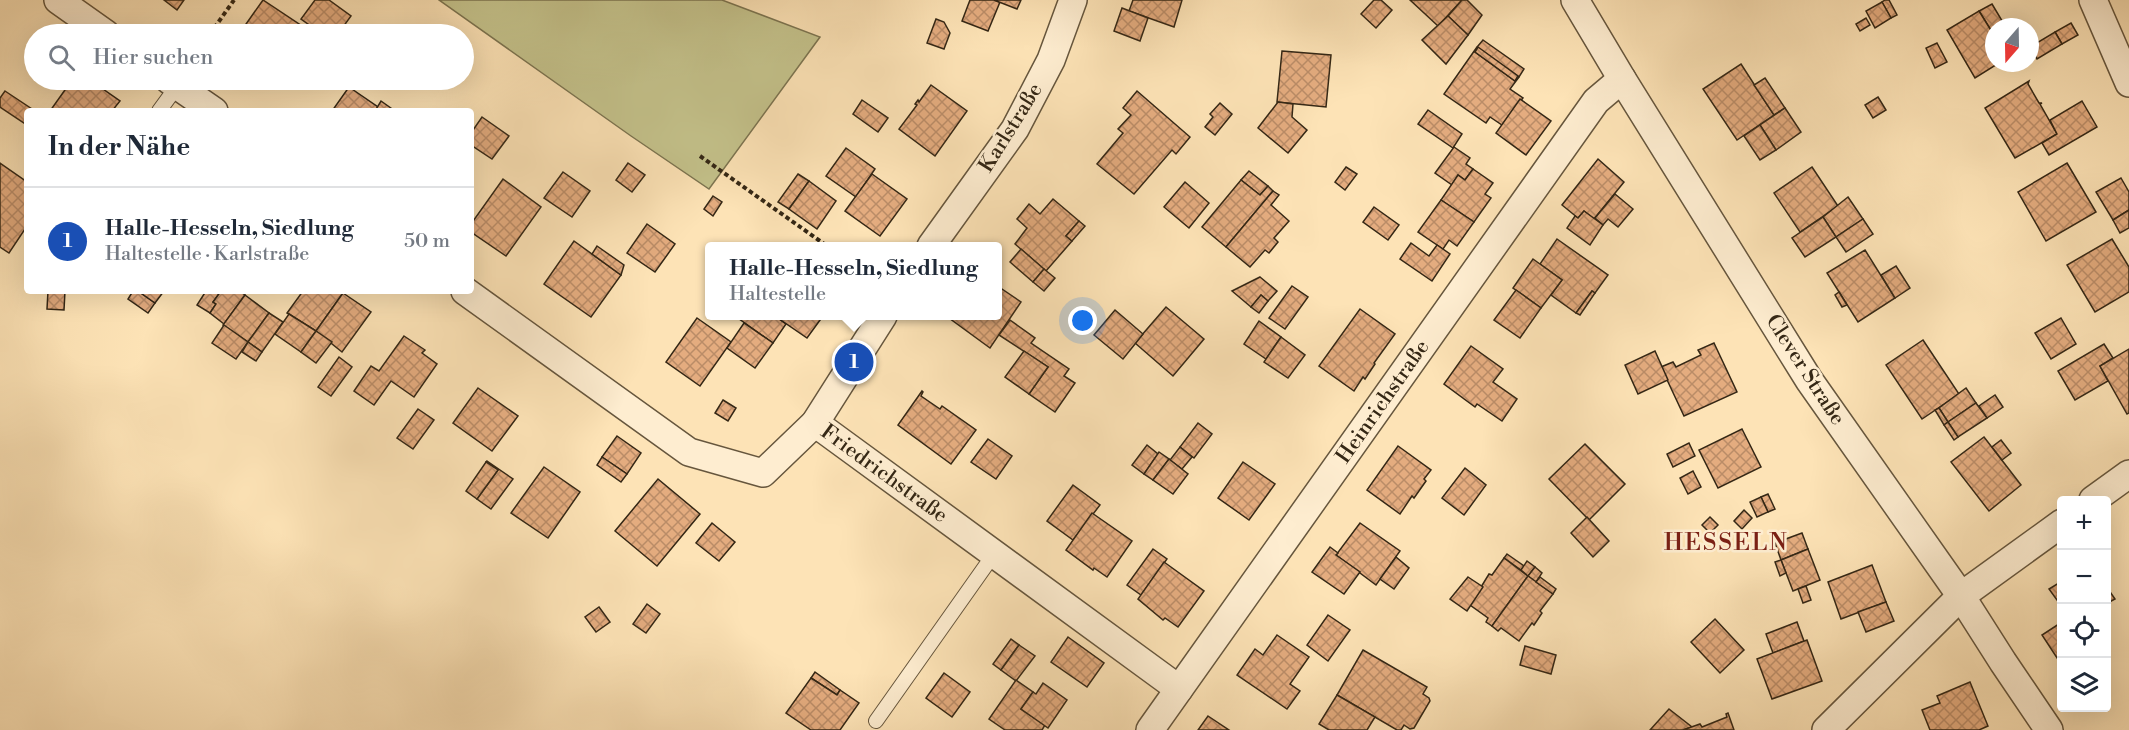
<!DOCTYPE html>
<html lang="de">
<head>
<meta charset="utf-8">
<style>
	:root { --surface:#fff; --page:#f6f6f7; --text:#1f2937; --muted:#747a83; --line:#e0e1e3; --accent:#8f2418 }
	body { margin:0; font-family:"Libre Bodoni",serif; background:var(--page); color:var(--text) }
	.controls { position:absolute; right:18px; bottom:18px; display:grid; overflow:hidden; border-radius:6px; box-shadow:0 6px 24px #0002 }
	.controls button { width:54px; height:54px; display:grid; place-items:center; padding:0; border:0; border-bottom:2px solid var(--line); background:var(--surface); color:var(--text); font:30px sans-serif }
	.compass { position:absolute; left:1985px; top:18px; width:54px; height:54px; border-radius:50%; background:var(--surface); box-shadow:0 6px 24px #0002; rotate:200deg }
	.you { position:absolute; left:1083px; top:321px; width:21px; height:21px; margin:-15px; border:4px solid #fff; border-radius:50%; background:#1a73e8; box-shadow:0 0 0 9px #1a73e833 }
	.badge { display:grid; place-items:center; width:39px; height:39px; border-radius:50%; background:var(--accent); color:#fff; font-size:20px; font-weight:700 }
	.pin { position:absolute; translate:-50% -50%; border:3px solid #fff; box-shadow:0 2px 6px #0006 }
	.popup { position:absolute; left:705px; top:242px; width:297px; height:78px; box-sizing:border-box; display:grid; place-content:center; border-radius:6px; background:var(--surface); filter:drop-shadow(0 2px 4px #0005); font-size:20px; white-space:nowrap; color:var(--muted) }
	.popup b { font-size:22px; color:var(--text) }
	.popup::after { content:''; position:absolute; left:50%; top:100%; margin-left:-12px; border:12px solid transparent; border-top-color:var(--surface) }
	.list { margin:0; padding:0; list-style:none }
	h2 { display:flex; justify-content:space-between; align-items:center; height:78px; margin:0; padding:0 24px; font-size:26px }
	h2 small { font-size:20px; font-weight:400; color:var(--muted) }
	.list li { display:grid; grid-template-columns:39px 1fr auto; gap:18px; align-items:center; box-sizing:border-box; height:108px; padding:0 24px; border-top:2px solid var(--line) }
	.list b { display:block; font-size:22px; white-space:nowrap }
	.list p { margin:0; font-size:20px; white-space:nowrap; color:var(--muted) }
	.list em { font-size:20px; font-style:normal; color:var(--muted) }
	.icon { flex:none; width:33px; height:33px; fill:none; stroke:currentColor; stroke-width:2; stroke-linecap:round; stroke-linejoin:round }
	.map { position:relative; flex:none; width:2129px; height:730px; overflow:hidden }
	.search { position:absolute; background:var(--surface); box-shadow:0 6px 24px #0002; left:24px; top:24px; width:450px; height:66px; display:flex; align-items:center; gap:15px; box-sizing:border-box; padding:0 21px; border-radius:33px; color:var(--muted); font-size:22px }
	.panel { position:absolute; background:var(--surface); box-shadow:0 6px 24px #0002; left:24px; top:108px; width:450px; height:186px; border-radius:6px }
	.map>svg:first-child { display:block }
	.park { fill:#c4c28b; stroke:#7c7450; stroke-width:1.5 }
	.building { fill:url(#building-cross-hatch); stroke:#342715; stroke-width:1.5 }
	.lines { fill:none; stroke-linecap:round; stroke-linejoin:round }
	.lane-casing { stroke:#66563d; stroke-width:16 }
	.street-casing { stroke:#66563d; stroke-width:30 }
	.path { stroke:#342715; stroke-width:4; stroke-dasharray:4.5 3; stroke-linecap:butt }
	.lane { stroke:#feedd0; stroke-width:14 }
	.street { stroke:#feedd0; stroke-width:27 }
	.labels { text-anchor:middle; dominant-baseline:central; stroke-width:5; stroke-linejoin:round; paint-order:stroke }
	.street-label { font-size:21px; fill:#342715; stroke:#feedd0 }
	.quarter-label { font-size:24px; letter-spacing:1.5px; fill:#7a1f14; stroke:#feedd0 }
</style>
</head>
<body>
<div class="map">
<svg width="2129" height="730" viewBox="0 0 2129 730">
	<defs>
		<pattern id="building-cross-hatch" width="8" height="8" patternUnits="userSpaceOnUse" patternTransform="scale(1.5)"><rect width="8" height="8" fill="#e4ac7f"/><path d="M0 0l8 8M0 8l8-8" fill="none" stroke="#ba8c67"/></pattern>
	</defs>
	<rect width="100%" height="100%" fill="#fde3b6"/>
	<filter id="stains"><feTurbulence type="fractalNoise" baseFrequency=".00333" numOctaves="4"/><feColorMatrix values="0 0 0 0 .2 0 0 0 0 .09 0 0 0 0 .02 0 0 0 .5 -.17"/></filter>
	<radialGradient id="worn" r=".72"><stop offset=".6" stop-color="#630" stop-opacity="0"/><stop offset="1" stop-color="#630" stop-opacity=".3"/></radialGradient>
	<path class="park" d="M439,0H722L820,37L709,189L631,136Z"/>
	<g class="building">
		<path d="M164,0H184L177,10Z"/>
		<path d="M263,0L305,28L300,34H239Z"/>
		<path d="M315,0H329L351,16L338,34H322L301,19Z"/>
		<path d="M970,0H994L1000,2L988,31L962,21Z"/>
		<path d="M994,0H1021L1017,9Z"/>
		<path d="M1133,0H1182L1174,27L1129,11Z"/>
		<path d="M1374,0H1381L1392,10L1376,28L1361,14Z"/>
		<path d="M1410,0H1462L1438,26Z"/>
		<path d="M1462,0H1467L1482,15L1468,35L1448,16Z"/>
		<path d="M1885,0H1889L1897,15L1891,18L1882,2Z"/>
		<path d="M1882,2L1891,18L1875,28L1866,11Z"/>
		<path d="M1992,4L2004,24L1994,27L1992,32L1979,11Z"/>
		<path d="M1122,8L1148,18L1140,41L1114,31Z"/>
		<path d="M1979,11L1992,32L1994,30V63H1999L1975,78L1947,30Z"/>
		<path d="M1448,16L1468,35L1446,64L1422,40Z"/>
		<path d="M1866,18L1870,25L1860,31L1856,24Z"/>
		<path d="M936,19L944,22L950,33L944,49L927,43Z"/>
		<path d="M2071,23L2078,35L2062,44L2055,32Z"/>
		<path d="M2055,32L2062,44L2037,59L2030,47Z"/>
		<path d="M1483,40L1524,69L1519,77L1477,47Z"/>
		<path d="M1937,43L1947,62L1935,68L1926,48Z"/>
		<path d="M1477,47L1475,52L1515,81L1519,77L1510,89L1523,98L1502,125L1490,117L1486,123L1444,94Z"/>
		<path d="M1478,47L1518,76L1515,81L1475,52Z"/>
		<path d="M1282,51L1331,55L1326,107L1277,102Z"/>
		<path d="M1741,64L1774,115L1737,140L1703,89Z"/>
		<path d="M1765,78L1785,108L1774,115L1754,85Z"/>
		<path d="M72,80H90L120,101L112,111H50Z"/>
		<path d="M2029,81L2028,84L2039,103H2042L2040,104L2057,134L2015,158L1985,108Z"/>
		<path d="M931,85L967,111L935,156L899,129L917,105L915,104L918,100L919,102Z"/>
		<path d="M349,87L378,107L375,111H332Z"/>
		<path d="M5,91L35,111H27V125L0,107V98Z"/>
		<path d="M1137,91L1190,137L1176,154L1172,150L1134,194L1097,164L1123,133L1118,129L1131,115L1123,108Z"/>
		<path d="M1878,97L1886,110L1873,118L1865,105Z"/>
		<path d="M1520,99L1551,121L1526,155L1496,133Z"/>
		<path d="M862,100L888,118L878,132L853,114Z"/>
		<path d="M381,101L395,111H375Z"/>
		<path d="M2082,101L2097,127L2049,155L2042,143L2057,134L2050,120Z"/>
		<path d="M1278,102L1293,104L1292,117L1307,130L1288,153L1258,128Z"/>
		<path d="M1220,103L1232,114L1215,135L1205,127L1213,117L1210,114Z"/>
		<path d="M1785,108L1801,132L1776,150L1760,125Z"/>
		<path d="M1428,110L1462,134L1453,148L1418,124Z"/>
		<path d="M482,117L509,136L492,159L471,145V133Z"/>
		<path d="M1760,125L1776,150L1760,160L1744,136Z"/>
		<path d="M1454,147L1470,158L1466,164L1473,169L1465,180L1458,175L1452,185L1435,173Z"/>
		<path d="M846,148L875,169L856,197L826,176Z"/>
		<path d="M1598,159L1624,182L1594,219L1584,211L1578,218L1562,205Z"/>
		<path d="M0,163L27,182V226L9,253L0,247Z"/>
		<path d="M628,163L645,175L632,192L616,180Z"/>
		<path d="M2067,163L2096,212L2046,241L2018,192Z"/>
		<path d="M1346,167L1357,174L1345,190L1335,182Z"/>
		<path d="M1812,167L1838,206L1800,232L1774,193Z"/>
		<path d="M1473,169L1493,183L1485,194L1491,198L1474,222L1441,200L1458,175L1465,180Z"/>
		<path d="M1249,171L1268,186L1260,195L1241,180Z"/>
		<path d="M563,172L590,191L572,217L544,198Z"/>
		<path d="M798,174L809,181L789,209L778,202Z"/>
		<path d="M872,174L907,199L880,236L845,211Z"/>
		<path d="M2121,178L2129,192V210L2113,220L2096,192Z"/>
		<path d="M503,179L541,207L506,256L471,232V224Z"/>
		<path d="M1241,180L1260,195L1268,186L1273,191L1226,247L1202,227Z"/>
		<path d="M809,181L836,201L817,229L789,209Z"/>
		<path d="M1185,182L1209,203L1189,228L1164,207Z"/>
		<path d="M1273,191L1279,195L1271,205L1289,221L1274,238L1278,242L1269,253L1265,250L1250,267L1226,247Z"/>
		<path d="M1615,194L1633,209L1618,227L1608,219L1603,225L1595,218Z"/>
		<path d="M713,196L722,202L713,216L704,209Z"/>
		<path d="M1848,197L1863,219L1836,237L1823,217Z"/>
		<path d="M1053,199L1079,221L1066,236L1072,241L1046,271L1015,244L1027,228L1017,219L1029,204L1040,214Z"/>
		<path d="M1441,200L1474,222L1457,246L1449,240L1443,249L1418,232Z"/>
		<path d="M1374,207L1399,225L1388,240L1363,222Z"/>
		<path d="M2129,210V228L2120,233L2113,220Z"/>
		<path d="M1584,211L1603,225L1590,245L1567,228L1575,216L1578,218Z"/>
		<path d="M1823,217L1836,237L1805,257L1792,238Z"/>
		<path d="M1863,219L1873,234L1846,252L1836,237Z"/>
		<path d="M1079,221L1085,226L1072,241L1066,236Z"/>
		<path d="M647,224L675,244L655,272L627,253Z"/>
		<path d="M1557,239L1608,275L1595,293L1592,291L1576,313L1551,295L1562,280L1540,264Z"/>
		<path d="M2112,239L2129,267V292L2095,312L2067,265Z"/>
		<path d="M574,241L621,275L591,317L544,284Z"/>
		<path d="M1411,243L1429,256L1437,245L1450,254L1432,281L1400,259Z"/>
		<path d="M597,246L624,265L621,275L592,254Z"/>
		<path d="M1021,249L1044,269L1033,282L1010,262Z"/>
		<path d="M1865,250L1895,298L1858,322L1827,273Z"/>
		<path d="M1533,259L1562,280L1541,308L1513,288Z"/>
		<path d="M1896,266L1910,288L1895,298L1881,275Z"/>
		<path d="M1044,269L1055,278L1044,291L1033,282Z"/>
		<path d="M1260,277L1277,291L1268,301L1261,295L1251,307L1232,291Z"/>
		<path d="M1292,286L1308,297L1285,329L1269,318Z"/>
		<path d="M1002,289L1021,302L990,348L949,318L950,316H998V292L1000,293Z"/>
		<path d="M1516,290L1541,308L1520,338L1494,320Z"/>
		<path d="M48,291H65L64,310L47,309Z"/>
		<path d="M133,291H138L155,303L148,313L128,299Z"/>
		<path d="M138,291H164L155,303Z"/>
		<path d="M206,291H221L213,302L216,304L210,313L197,305Z"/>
		<path d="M221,291H239L245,295L224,324L210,313L216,304L213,302Z"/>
		<path d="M303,291L343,293L316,331L287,313Z"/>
		<path d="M1592,291L1595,293L1580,315L1576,313Z"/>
		<path d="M1839,292L1847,305L1842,307L1835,295Z"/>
		<path d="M343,293L371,312L342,352L316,331Z"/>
		<path d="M245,295L269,313L248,342L223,325Z"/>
		<path d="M1261,295L1268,301L1259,313L1251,307Z"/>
		<path d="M1166,307L1204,339L1173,376L1135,343Z"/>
		<path d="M1360,309L1395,334L1374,363L1375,364L1365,379L1363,377L1354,391L1319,366Z"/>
		<path d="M1115,310L1143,334L1123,359L1094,335Z"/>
		<path d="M269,313L283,322L262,352L248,342Z"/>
		<path d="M289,314L316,331L301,352L275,334Z"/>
		<path d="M735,316H775L786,324L773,343Z"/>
		<path d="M775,316H823L807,338Z"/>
		<path d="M697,318L731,342L700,386L666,362Z"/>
		<path d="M2061,318L2076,344L2051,359L2035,333Z"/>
		<path d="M1010,320L1035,338L1031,343L1069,369L1064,376L1075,383L1055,412L1029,394L1048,367L999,335Z"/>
		<path d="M1259,321L1281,337L1266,359L1244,344Z"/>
		<path d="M744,323L773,343L755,368L727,348Z"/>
		<path d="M224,325L248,342L236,359L212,343Z"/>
		<path d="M316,331L332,342L316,363L301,352Z"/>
		<path d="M404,336L425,350L422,353L437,364L414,397L391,381L374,405L354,391L371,366L379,371Z"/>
		<path d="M1281,337L1305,355L1288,378L1264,362Z"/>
		<path d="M1923,340L1959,394L1922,419L1886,365Z"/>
		<path d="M248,342L262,352L256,361L242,352Z"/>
		<path d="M1714,343L1737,392L1684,416L1661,367L1673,362L1676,367L1701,355L1698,350Z"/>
		<path d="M2104,344L2113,358L2100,366L2108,381L2075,400L2058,371Z"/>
		<path d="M1471,346L1503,369L1493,382L1517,399L1502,421L1477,404L1475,407L1444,384Z"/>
		<path d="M2129,349V413L2127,414L2100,366Z"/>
		<path d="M1024,351L1048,367L1029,394L1005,377Z"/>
		<path d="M1655,351L1668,380L1638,394L1625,365Z"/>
		<path d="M339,357L352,367L331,396L318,387Z"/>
		<path d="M478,388L518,416L492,451L453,423Z"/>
		<path d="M1966,388L1976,403L1948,422L1939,408Z"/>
		<path d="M922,391L923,392L921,396L940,409L942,406L976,430L951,464L898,425Z"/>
		<path d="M1995,395L2003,407L1987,418L1979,406Z"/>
		<path d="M723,400L736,408L728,421L715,413Z"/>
		<path d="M1976,403L1987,418L1958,437L1948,422Z"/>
		<path d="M1939,408L1948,422L1944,425L1935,410Z"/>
		<path d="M418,409L434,420L413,449L397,438Z"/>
		<path d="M1948,422L1958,437L1954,440L1944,425Z"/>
		<path d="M1198,423L1212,434L1194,458L1180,447Z"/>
		<path d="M1742,429L1761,467L1718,488L1699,450Z"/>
		<path d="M617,436L641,453L627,474L602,457Z"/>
		<path d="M1984,437L2021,485L1989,511L1951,462Z"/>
		<path d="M988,439L1012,456L996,479L971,462Z"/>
		<path d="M2001,440L2011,453L2002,460L1992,447Z"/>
		<path d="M1689,443L1695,456L1673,467L1667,454Z"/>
		<path d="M1585,444L1625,484L1589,520L1549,479Z"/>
		<path d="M1147,445L1158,454L1144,474L1132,465Z"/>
		<path d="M1398,446L1431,470L1424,479L1426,481L1414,498L1412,496L1400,514L1367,490Z"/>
		<path d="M1180,447L1192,457L1182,469L1170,460Z"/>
		<path d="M1159,452L1169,459L1153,480L1144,474Z"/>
		<path d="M602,457L627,474L621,482L597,465Z"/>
		<path d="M1169,459L1188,474L1173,494L1153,480Z"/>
		<path d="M487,461L513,479L491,509L477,499L498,470L486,462Z"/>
		<path d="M486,462L498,470L477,499L466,491Z"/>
		<path d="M1243,462L1275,484L1249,520L1218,498Z"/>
		<path d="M544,467L580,492L548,538L511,513Z"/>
		<path d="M1465,468L1486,485L1464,515L1442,498Z"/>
		<path d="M1693,471L1701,487L1688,494L1680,478Z"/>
		<path d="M658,479L700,514L657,566L615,531Z"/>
		<path d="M1073,485L1100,505L1073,540L1047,521Z"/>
		<path d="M1768,494L1775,509L1768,512L1761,497Z"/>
		<path d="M1761,497L1768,512L1757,517L1750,502Z"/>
		<path d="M1744,510L1752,518L1742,529L1734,521Z"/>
		<path d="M1092,513L1132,541L1107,577L1094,568L1093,570L1066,550Z"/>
		<path d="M1587,517L1609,541L1593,557L1571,533Z"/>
		<path d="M1710,517L1718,525L1710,533L1702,525Z"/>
		<path d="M712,523L735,542L719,561L696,543Z"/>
		<path d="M1360,523L1400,551L1376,585L1336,555Z"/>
		<path d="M1802,533L1808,549L1781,560L1775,543Z"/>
		<path d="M1330,547L1338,553L1336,555L1360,572L1344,594L1312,572Z"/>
		<path d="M1153,549L1167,559L1141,595L1127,585Z"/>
		<path d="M1808,549L1820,580L1793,591L1781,560Z"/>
		<path d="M1507,554L1524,566L1521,570L1504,558Z"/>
		<path d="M1396,557L1409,568L1394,589L1380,579Z"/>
		<path d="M1504,558L1528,576L1492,626L1486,622L1488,618L1470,605L1489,574L1492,575Z"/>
		<path d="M1781,560L1786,573L1780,576L1775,562Z"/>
		<path d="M1527,561L1535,567L1528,576L1521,570Z"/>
		<path d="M1164,562L1204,591L1178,627L1165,618L1163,620L1138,599Z"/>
		<path d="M1872,565L1886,602L1841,619L1828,582Z"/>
		<path d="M1535,567L1542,573L1536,582L1528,576Z"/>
		<path d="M1528,576L1553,594L1540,611L1542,613L1534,625L1532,623L1519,641L1501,628L1498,631L1492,626Z"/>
		<path d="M1468,577L1483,587L1467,611L1450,599Z"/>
		<path d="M1540,577L1556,589L1553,594L1536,582Z"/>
		<path d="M2062,581V607L2049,589Z"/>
		<path d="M1806,586L1811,600L1803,603L1798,589Z"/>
		<path d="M2106,586L2115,599L2106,604Z"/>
		<path d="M1886,602L1894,621L1866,632L1858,612Z"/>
		<path d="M647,604L660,614L646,633L633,624Z"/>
		<path d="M599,607L610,622L596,632L585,617Z"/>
		<path d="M1328,615L1350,630L1328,661L1307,645Z"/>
		<path d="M1715,619L1744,650L1720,673L1691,642Z"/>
		<path d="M1797,622L1804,641L1773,653L1766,634Z"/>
		<path d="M2062,622V664H2061L2042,635Z"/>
		<path d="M1277,635L1309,657L1290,684L1300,691L1287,709L1237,675L1255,649L1263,655Z"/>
		<path d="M1068,637L1104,663L1087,687L1051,662Z"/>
		<path d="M1011,639L1019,645L1001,670L993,664Z"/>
		<path d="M1807,640L1822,681L1772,699L1757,659Z"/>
		<path d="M1019,645L1035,656L1016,681L1001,670Z"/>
		<path d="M1525,646L1556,655L1551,674L1520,665Z"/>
		<path d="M1363,650L1427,687L1423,694L1429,698L1430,701L1414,728L1410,729L1404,725L1401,730H1397L1337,695Z"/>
		<path d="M815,672L840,690L837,695L811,678Z"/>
		<path d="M944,673L970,692L952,717L926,698Z"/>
		<path d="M811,678L837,695L840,690L859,703L840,730H811L786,713Z"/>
		<path d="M1016,680L1033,692L1021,709L1045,725L1042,730H1005L989,719Z"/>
		<path d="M1970,682L1988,726L1979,730H1930L1922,710L1940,703L1937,696Z"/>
		<path d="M1043,683L1067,700L1048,728L1021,709L1033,692L1036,694Z"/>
		<path d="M1337,695L1375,717L1367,730H1329L1319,724Z"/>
		<path d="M1669,709L1692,727L1683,730H1650Z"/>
		<path d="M1728,713L1734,730H1683L1700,724L1702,727L1727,717L1726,714Z"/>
		<path d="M1208,716L1229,730H1198Z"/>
	</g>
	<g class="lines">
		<defs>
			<g id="lane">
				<path d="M159,111L178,85"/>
				<path d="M876,721L994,554"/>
			</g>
			<g id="street">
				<path d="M58,0L106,34"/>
				<path d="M1575,0L1622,79L1809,380L1961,596L2003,662L2049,730"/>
				<path d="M2093,0L2129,83"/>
				<path d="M169,80L214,111"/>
				<path d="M931,246L1015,129L1051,60L1073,0"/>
				<path d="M465,291L689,452L763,473L815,423L883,316"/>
				<path d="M815,423L1179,689"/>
				<path d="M2093,500L2129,474"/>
				<path d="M1150,730L1596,101L1622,79"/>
				<path d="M1826,730L1961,596L2062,523"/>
			</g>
		</defs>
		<use href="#lane" class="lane-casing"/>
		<use href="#street" class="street-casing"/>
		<g class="path">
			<path d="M210,34L234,0"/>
			<path d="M700,156L827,246"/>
		</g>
		<use href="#lane" class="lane"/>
		<use href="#street" class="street"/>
	</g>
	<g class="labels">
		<g class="street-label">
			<text transform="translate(1011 128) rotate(-58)">Karlstraße</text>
			<text transform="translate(1805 370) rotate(57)">Clever Straße</text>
			<text transform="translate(1383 402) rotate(-55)">Heinrichstraße</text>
			<text transform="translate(884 474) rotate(36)">Friedrichstraße</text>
		</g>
		<g class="quarter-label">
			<text x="1726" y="543">HESSELN</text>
		</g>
	</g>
	<rect width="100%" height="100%" filter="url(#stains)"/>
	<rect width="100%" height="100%" fill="url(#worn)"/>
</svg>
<div class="controls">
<button>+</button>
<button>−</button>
<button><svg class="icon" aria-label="locate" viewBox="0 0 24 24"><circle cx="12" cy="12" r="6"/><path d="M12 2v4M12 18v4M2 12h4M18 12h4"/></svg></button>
<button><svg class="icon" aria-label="layers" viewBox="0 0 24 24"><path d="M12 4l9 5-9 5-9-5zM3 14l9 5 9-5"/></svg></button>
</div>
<svg class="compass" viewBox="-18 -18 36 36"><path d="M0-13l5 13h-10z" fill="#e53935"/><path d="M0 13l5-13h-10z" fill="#747a83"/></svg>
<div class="you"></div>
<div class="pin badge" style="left:854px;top:362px;background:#1a4fb4">1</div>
<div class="popup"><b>Halle-Hesseln, Siedlung</b>Haltestelle</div>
<div class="search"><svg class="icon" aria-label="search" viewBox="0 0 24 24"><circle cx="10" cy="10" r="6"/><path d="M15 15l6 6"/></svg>Hier suchen</div>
<section class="panel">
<h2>In der Nähe<small></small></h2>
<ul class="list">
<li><span class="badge" style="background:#1a4fb4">1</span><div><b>Halle-Hesseln, Siedlung</b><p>Haltestelle · Karlstraße</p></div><em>50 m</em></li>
</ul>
</section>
</div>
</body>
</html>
